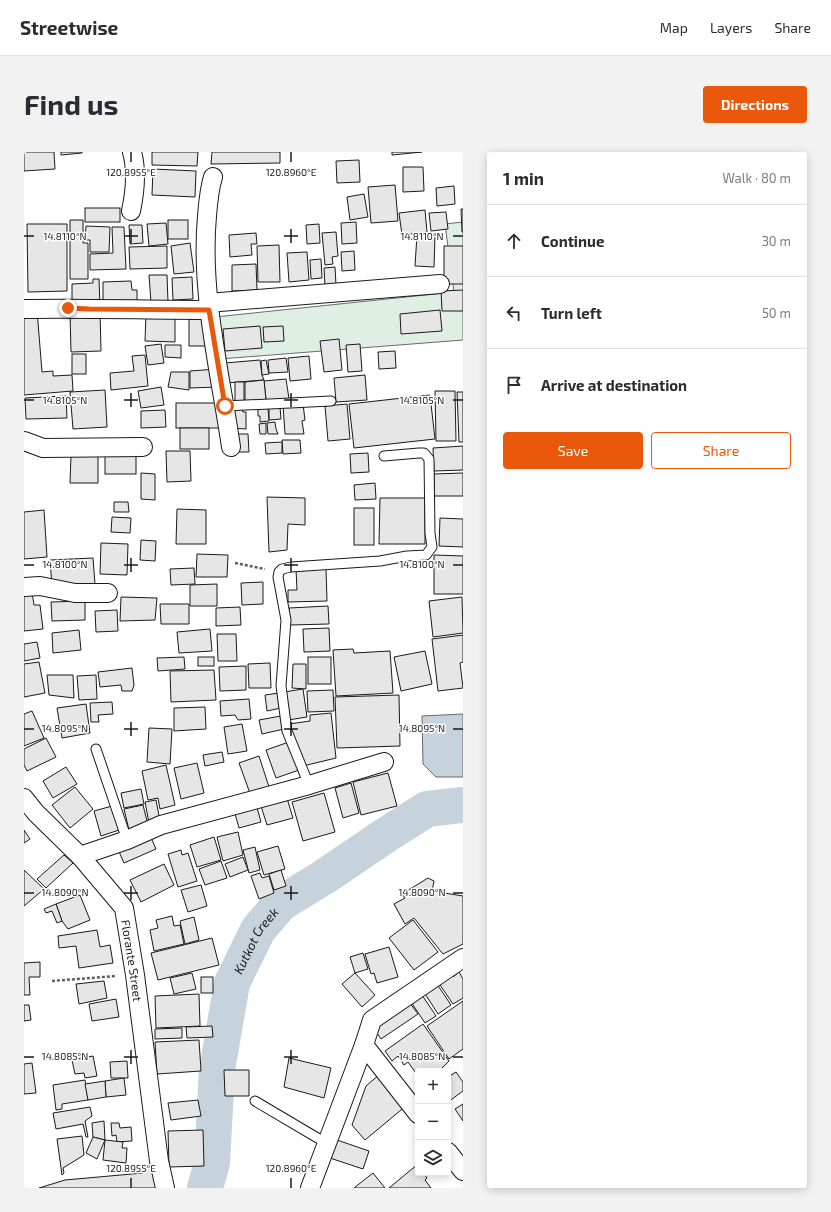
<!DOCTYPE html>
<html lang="en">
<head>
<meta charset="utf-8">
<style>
	:root { --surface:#fff; --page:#f2f2f3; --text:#2b2b33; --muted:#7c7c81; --line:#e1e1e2; --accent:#ea580c }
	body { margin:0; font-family:"Exo 2",sans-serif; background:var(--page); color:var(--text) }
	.controls { position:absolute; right:12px; bottom:12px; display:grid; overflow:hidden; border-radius:4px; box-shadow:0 2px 10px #0003 }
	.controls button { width:36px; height:36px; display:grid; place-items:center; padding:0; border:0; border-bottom:1px solid var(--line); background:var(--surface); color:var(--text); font:20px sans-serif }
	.stop { position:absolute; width:12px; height:12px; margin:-9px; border:3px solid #ea580c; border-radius:50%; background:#fff }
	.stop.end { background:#ea580c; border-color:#fff; box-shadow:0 1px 4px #0008 }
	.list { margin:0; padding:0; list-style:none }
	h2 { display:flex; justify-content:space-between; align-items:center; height:52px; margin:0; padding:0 16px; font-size:17px }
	h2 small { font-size:13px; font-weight:400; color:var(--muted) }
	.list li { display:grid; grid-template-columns:26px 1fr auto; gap:12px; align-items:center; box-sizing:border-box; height:72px; padding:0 16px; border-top:1px solid var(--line) }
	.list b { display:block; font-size:15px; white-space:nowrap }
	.list em { font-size:13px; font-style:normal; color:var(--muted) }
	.actions { display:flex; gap:8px; padding:12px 16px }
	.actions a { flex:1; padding:9px 0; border:1px solid var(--accent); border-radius:4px; text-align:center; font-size:14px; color:var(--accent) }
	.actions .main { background:var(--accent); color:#fff }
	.icon { flex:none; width:22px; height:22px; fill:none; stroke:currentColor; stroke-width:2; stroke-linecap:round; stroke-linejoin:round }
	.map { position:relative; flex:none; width:439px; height:1036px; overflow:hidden; border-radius:4px }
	header { display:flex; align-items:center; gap:24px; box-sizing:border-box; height:56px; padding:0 20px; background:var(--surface); border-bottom:1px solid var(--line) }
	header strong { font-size:19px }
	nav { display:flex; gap:22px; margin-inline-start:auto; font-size:14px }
	.intro { display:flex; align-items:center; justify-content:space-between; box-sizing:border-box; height:96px; padding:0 24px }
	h1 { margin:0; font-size:28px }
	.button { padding:10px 18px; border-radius:4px; background:var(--accent); color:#fff; font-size:14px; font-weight:700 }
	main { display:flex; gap:24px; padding:0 24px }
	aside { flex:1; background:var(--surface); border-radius:4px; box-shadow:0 2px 10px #0003 }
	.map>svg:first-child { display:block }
	.green { fill:#e0efe3; stroke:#6a6a6a }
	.water { fill:#c6d2dc; stroke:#6a6a6a }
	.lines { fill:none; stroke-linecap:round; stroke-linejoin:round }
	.river { stroke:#c6d2dc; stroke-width:36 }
	.building { fill:#e6e6e6; stroke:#1a1a1a }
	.lane-casing { stroke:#1a1a1a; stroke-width:11 }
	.street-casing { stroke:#1a1a1a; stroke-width:20 }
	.path { stroke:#5f5f5f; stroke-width:2.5; stroke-dasharray:3 2; stroke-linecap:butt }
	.lane { stroke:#fff; stroke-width:9 }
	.street { stroke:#fff; stroke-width:18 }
	.route { stroke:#ea580c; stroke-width:5 }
	.ticks { fill:none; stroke:#1a1a1a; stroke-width:1.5 }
	.labels { text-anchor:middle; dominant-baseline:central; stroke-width:3; stroke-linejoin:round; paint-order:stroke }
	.street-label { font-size:12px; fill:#1a1a1a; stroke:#fff }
	.water-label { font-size:13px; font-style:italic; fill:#1a1a1a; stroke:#fff }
	.ticks-label { font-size:10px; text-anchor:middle; fill:#1a1a1a; stroke:#fff; stroke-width:3; stroke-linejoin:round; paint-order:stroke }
</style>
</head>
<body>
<header>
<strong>Streetwise</strong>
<nav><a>Map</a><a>Layers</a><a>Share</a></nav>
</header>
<div class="intro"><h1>Find us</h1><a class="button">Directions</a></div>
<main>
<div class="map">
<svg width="439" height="1036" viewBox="0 0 439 1036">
	<rect width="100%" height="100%" fill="#fff"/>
	<path class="green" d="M439,70V188L196,207L191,165L430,140L421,72Z"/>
	<path class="water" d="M439,562V625H412L399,612L398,564Z"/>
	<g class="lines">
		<path class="river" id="s1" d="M181,1036L188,1011L193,918L208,831L234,778L256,752L300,725L362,683L403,657L439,653"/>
	</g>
	<g class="building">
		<path d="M0,0H30L31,17L0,19Z"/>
		<path d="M37,0H58V1L37,3Z"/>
		<path d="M128,0H174L173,14L128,13Z"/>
		<path d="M188,0H256V11L187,12Z"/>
		<path d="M368,0H398L368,3Z"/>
		<path d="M335,8L336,30L313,31L312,9Z"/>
		<path d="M379,15H399L400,39L379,40Z"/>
		<path d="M129,17L172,19L171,45L128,43Z"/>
		<path d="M371,33L374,69L347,71L344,35Z"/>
		<path d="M430,34L431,52L413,54L412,36Z"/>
		<path d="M340,42L344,65L326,68L323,45Z"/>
		<rect x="61" y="56" width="35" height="14"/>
		<path d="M437,57H439V80H438Z"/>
		<path d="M401,58L403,80L378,83L375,61Z"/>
		<path d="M422,60L424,77L407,79L405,61Z"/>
		<path d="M46,68H59V91H64V127H46Z"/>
		<rect x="144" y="68" width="20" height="19"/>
		<path d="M332,70L333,91L318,92L317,71Z"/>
		<path d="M142,71L144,92L125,94L123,72Z"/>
		<path d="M3,72H43V139L4,140Z"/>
		<path d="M295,72L296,91L283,92L282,73Z"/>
		<path d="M105,73H118L119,91L106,92Z"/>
		<path d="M62,74L86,75L85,100H66V88H61Z"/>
		<path d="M88,75H100L102,117L66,118V102L89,101Z"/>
		<path d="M312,80L314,104L308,105L309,112L301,113L298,81Z"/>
		<path d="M232,81L233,92H227L228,103L206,105L205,83Z"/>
		<path d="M393,83H411L410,115L391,114Z"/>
		<path d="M166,91L170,120L150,122L147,94Z"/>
		<path d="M255,93L256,130H234L233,94Z"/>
		<path d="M143,94V116L106,117L105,95Z"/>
		<rect x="420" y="94" width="19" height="38"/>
		<path d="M330,99L331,118L318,119L317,100Z"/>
		<path d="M283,100L285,128L265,130L263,101Z"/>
		<path d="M297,107L298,126L287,127L286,108Z"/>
		<path d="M232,112L233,138L208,139V113Z"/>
		<path d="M311,115L312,133L301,134L300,116Z"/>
		<path d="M125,123H143L144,150L127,151Z"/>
		<path d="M168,125L169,147L149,148L148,126Z"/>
		<path d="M69,127H75L76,154L48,155V132L69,131Z"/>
		<path d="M107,129L108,138H113V153L79,154V130Z"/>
		<path d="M439,138V159H418L417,139Z"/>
		<path d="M13,158L18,220L29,219V224L48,223L49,239L0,243V159Z"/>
		<path d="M416,158L418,179L377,182L376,162Z"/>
		<path d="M76,160L77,199L47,200L46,161Z"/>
		<path d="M122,161L151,162V190L121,189Z"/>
		<path d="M165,167H183L184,194H165Z"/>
		<path d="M236,174L238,196L201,199L199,177Z"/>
		<path d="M259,174L260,189L240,190L239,175Z"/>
		<path d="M315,187L318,218L300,220L296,189Z"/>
		<path d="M137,192L140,211L124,213L121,194Z"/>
		<path d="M336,192L338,219L324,220L322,193Z"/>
		<path d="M141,193H157V206L141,205Z"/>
		<path d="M371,199L372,216L355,217L354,200Z"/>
		<rect x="48" y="202" width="14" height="20"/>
		<path d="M121,203L124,234L87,238L86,221L110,219L108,204Z"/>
		<path d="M285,204L287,227L266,229L264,206Z"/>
		<path d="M262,206L264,220L245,221L244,208Z"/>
		<path d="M236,208L238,223L240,228L202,231L201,211Z"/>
		<path d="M242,208L245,222L238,223L237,209Z"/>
		<path d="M193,217L194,235L166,236V219Z"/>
		<path d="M147,220H165V238L144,235Z"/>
		<path d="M341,223L343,248L312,250L310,226Z"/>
		<path d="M262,227L265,247L242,248L240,229Z"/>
		<path d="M240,228L242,248L221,251V230Z"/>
		<path d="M211,230H220V249L211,250Z"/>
		<path d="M137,235L140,253L117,256L114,239Z"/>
		<path d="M81,238L83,275L49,277L46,240Z"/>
		<path d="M411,239H431L432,289H412Z"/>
		<path d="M433,240H439V290H435Z"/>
		<path d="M406,243L411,287L330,296L325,252Z"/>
		<path d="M42,244L43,266L2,267L1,246Z"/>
		<rect x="152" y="251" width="44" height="25"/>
		<path d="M279,252L281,268L278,269L280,282H261L259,253Z"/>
		<path d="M323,252L326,287L304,289L301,254Z"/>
		<path d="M256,255L257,267L245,268V256Z"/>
		<path d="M234,256H244L245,269L236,270V264H234Z"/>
		<path d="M218,257L219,260H222V277L207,276L206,258Z"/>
		<path d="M141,258L142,275L117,276V259Z"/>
		<path d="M251,270L252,277L254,282H244L243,271Z"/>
		<path d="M242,271V282H236L235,272Z"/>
		<rect x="156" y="276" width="29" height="21"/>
		<path d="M209,282H224L225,300H209Z"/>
		<path d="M258,288H276L277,301L259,302Z"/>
		<path d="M258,290V301L242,302L241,291Z"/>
		<path d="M439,294V318L410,319L409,296Z"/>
		<path d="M142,299H166L167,329L143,330Z"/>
		<rect x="81" y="301" width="31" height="21"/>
		<path d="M344,301L345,320L327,321L326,302Z"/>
		<path d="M47,304H74V331H46Z"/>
		<path d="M117,321L131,322V348L117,347Z"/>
		<path d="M439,321V344H410V322Z"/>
		<path d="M351,331L352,347L331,348L330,333Z"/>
		<path d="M243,345L281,346V373L264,372L263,398L245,400Z"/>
		<path d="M356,346H401V392H355Z"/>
		<path d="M90,350H104L105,360H90Z"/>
		<rect x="330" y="356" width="20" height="37"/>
		<path d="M153,357L182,358V392H152Z"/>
		<path d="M20,358L23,405L0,407V360Z"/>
		<path d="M88,365L107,366L106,381L87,380Z"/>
		<path d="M416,366L439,367V395L415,394Z"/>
		<path d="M117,388L132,389L131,409L116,408Z"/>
		<path d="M77,391L104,392L103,423L76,422Z"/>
		<path d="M173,402L204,403L203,425H172Z"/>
		<path d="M410,403L439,404V442H410Z"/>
		<path d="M69,406L71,432L28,434L26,408Z"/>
		<path d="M170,416L171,432L147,433L146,417Z"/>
		<path d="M302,416L303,449L264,450V438H273L272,417Z"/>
		<path d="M239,430V452L218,453L217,431Z"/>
		<path d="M193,432V454H166V433Z"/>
		<path d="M8,440L10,453H16L19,477L0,479V441Z"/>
		<path d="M97,445L133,446L131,468L96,469Z"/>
		<path d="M438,445L439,481L409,485L405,449Z"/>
		<path d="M61,449V468L28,469L27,450Z"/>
		<path d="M136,452H165V472H137Z"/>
		<path d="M304,454L305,472L266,473L265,456Z"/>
		<path d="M216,455L217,473L192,474V456Z"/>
		<path d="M93,458L94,479L72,480L71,459Z"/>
		<path d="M305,476L306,499L280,500L279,477Z"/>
		<path d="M186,477L188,499L155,501L153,480Z"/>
		<path d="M55,478L57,498L29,501L28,481Z"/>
		<path d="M193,482H212L213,509H194Z"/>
		<path d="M439,483V510L436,511L439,536L414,539L408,487Z"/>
		<path d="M13,490L16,506L0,509V492Z"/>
		<path d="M329,497L330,501L366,499L369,541L312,544L309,498Z"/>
		<path d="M401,499L408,532L377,539L370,505Z"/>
		<path d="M160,505L161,517L134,519L133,506Z"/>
		<rect x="174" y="505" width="16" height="9"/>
		<rect x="284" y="505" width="23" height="27"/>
		<path d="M15,510L21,541L0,545V512Z"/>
		<path d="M246,511L247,536H225L224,512Z"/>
		<path d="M269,512H282V537L268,536Z"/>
		<path d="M222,514V538L196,539L195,515Z"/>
		<path d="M108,516L110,533L108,539H98L97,533L76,535L74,520Z"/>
		<path d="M190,518L192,548L147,550L146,519Z"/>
		<path d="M23,523H49L50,546L25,543Z"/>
		<path d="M72,523L73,547L55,548L53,524Z"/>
		<path d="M279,537L283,565L264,568L260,540Z"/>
		<path d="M309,538L310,559L284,560L283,539Z"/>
		<path d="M255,541L257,556L243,559L241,543Z"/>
		<path d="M375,543L376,594L313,596L311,545Z"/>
		<path d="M225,547L227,567L214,568L211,563L197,564L196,549Z"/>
		<path d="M88,550L89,562L74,563L75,570H67L66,551Z"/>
		<path d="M62,552L66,581L38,586L33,556Z"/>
		<path d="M181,555L182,577L150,579V556Z"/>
		<path d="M8,559L20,586L0,594V562Z"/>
		<path d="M307,561L312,606L279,614L265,572L286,569V563Z"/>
		<path d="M257,564L260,577L238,582L235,568Z"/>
		<path d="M218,572L223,599L204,602L200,575Z"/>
		<path d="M125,576L148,577L146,612L123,610Z"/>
		<path d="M22,586L32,605L3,619L0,613V597Z"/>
		<path d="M265,590L275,618L252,626L242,598Z"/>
		<path d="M198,600L200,610L181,614L179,603Z"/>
		<path d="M235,604L246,638L227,644L215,611Z"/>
		<path d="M173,611L180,641L157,647L150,616Z"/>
		<path d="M142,613L151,653L136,657L134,646L124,648L118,619Z"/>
		<path d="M42,615L53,632L29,646L19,629Z"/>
		<path d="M364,621L373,654L337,663L329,630Z"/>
		<path d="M327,631L335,661L319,666L311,636Z"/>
		<path d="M51,635L69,657L46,676L28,653Z"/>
		<path d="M117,637L120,652L100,656L97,641Z"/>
		<path d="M300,641L311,680L279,689L268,650Z"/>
		<path d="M262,643L269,666L243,673L236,651Z"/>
		<path d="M132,648L136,669L125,671L121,650Z"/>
		<path d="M232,652L237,670L215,676L210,658Z"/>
		<path d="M119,653L124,673L105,678L100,657Z"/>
		<path d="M88,654L95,678L77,684L70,659Z"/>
		<path d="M0,678L6,687L0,691Z"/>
		<path d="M214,680L219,703L199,709L193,685Z"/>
		<path d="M125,681L132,697L100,711L93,695Z"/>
		<path d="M190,685L197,708L173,715L166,693Z"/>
		<path d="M254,694L261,717L240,723L233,700Z"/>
		<path d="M231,695L236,718L225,721L219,698Z"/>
		<path d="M157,698L158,703L164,701L173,729L154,735L144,702Z"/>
		<path d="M40,703L49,711L22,736L13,727Z"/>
		<path d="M219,705L224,718L206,725L201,712Z"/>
		<path d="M197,709L203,726L181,733L175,717Z"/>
		<path d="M140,712L150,733L117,750L106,728Z"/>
		<path d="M0,718L20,737L0,754Z"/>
		<path d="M257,718L262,734L250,738L245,722Z"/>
		<path d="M236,721L238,726L245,724L250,741L235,747L227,724Z"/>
		<path d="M404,726L410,729L408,739L439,744V792L419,802L390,766L381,772L370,752L381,746L378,742Z"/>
		<path d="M177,733L183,754L164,760L157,738Z"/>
		<path d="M56,743L66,768L44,777L38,769L32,752Z"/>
		<path d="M32,752L38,769L33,771L28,759L22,761L20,757Z"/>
		<path d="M148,764L150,774L156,773L160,792L130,799L126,778L134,776L132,768Z"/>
		<path d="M170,765L175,788L161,792L156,769Z"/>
		<path d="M389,768L414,800L390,818L365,786Z"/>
		<path d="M73,778L76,795L86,793L89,811L55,816L52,794L35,796L34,784Z"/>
		<path d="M188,786L195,813L134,828L127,801Z"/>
		<path d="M365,795L374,825L353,831L350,821L347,822L341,802Z"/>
		<path d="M339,801L344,817L331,821L326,805Z"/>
		<path d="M16,810V825H5L6,843H0V811Z"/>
		<path d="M425,819L429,825L435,820L439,827V846L429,852L412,827Z"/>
		<path d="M168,821L172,837L150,842L146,826Z"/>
		<path d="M331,821L351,843L338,855L318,832Z"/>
		<rect x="177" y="825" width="12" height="16"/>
		<path d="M80,829L83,846L55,852L52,832Z"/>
		<path d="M411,829L427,853L414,862L398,837Z"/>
		<path d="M396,840L412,864L401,871L385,847Z"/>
		<path d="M175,842L176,874L132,876L131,844Z"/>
		<path d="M92,847L95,865L68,869L65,852Z"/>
		<path d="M383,847L394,862L357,887L347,872Z"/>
		<path d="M439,849V897L425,907L403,874Z"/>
		<path d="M0,853H5L7,868L0,869Z"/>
		<path d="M399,872L425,909L415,919H394V924L384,910L380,913L374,904L368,909L361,899Z"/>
		<path d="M188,874L189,885L163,886L162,875Z"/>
		<path d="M158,876V886L131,887V877Z"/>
		<path d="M175,888L177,919L133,922L131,890Z"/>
		<path d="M69,904L73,924L61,926L60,921L51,922L48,908Z"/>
		<path d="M265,906L307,916L300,946L260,935Z"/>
		<path d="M103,909L104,926H87L86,910Z"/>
		<path d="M8,911L12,941L0,942V912Z"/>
		<path d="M200,918H225V944H201Z"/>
		<path d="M432,920L439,930V939L424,950V925Z"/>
		<path d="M356,922L383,953L341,988L328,973L342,934Z"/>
		<path d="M100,926L102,943L82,945L81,929Z"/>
		<path d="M61,928L64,948L38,952V957L32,958L29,933Z"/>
		<path d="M81,929L82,945L64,948L61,932Z"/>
		<path d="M174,948L177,964L147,968L144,951Z"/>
		<path d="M439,952V969L431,957Z"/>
		<path d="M66,955L68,964L61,969L64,985H62L59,972L32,977L29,961Z"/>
		<path d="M80,969L81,988L69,985L68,971Z"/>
		<path d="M87,971H95L96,976L107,975L108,989L93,990L92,983L88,984Z"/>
		<path d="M179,978L180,1014L145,1015L144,979Z"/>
		<path d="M58,984L60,1003L39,1016L40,1021L38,1023L33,987Z"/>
		<path d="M69,985L81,988L73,1007L62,1001Z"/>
		<path d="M81,988L99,990L98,996H103L102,1011L79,1008Z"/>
		<path d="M313,988L345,999L339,1017L306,1006Z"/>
		<path d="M394,1012V1021H401L400,1022L403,1026L401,1028L407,1036H365Z"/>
		<path d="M121,1013H134L137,1036H15L41,1028L119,1021Z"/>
		<path d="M349,1021L361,1036H330Z"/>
	</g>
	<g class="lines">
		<defs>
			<g id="lane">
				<path d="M201,254L307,249"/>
				<path d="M72,597L103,688"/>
				<path d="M285,633L263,579L257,534L262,468L254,425L255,420L258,417L267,415L356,409L383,404L402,403L408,395L406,381L405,307L400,301H395L360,304"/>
				<path d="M231,949L302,991"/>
			</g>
			<g id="street">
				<path d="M189,25C185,38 184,51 183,64C176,141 196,219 207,295"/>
				<path d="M107,59C111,40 113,18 108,0"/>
				<path d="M184,151L416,132"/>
				<path d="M0,157C62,156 124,158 185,158"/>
				<path d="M0,289L19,296L119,295"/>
				<path d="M0,435L16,434L51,441H84"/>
				<path id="s2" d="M0,646L12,661L56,704L100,756L111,823L135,1009L141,1036"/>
				<path d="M56,704L103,688L137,673L285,633L360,610"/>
				<path d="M340,893L394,962"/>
				<path d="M424,1000L439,1019"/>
				<path d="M286,1036L340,893L348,868L439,806"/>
			</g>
		</defs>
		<use href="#lane" class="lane-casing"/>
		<use href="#street" class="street-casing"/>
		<g class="path">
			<path d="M211,411L241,417"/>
			<path d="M28,829L92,824"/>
		</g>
		<use href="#lane" class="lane"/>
		<use href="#street" class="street"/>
	</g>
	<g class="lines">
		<path class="route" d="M44,156L65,157L185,158L201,254"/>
	</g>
	<path class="ticks" d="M107,0V10M267,0V10M107,77V91M267,77V91M0,84H10M100,84H114M260,84H274M429,84H439M107,241V255M267,241V255M0,248H10M100,248H114M260,248H274M429,248H439M107,406V420M267,406V420M0,413H10M100,413H114M260,413H274M429,413H439M107,570V584M267,570V584M0,577H10M100,577H114M260,577H274M429,577H439M107,734V748M267,734V748M0,741H10M100,741H114M260,741H274M429,741H439M107,898V912M267,898V912M0,905H10M100,905H114M260,905H274M429,905H439M107,1026V1036M267,1026V1036"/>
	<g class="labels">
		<g class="street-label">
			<text stroke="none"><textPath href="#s2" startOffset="202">Florante Street</textPath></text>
		</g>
		<g class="water-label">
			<text stroke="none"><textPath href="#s1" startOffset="256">Kutkot Creek</textPath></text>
		</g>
	</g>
	<g class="ticks-label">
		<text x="107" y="24">120.8955°E</text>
		<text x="267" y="24">120.8960°E</text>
		<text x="41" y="88">14.8110°N</text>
		<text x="398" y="88">14.8110°N</text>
		<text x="41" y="252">14.8105°N</text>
		<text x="398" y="252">14.8105°N</text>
		<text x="41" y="416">14.8100°N</text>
		<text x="398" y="416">14.8100°N</text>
		<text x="41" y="580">14.8095°N</text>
		<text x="398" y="580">14.8095°N</text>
		<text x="41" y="744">14.8090°N</text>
		<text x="398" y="744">14.8090°N</text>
		<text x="41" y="908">14.8085°N</text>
		<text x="398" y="908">14.8085°N</text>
		<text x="107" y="1020">120.8955°E</text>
		<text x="267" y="1020">120.8960°E</text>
	</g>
</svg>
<div class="controls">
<button>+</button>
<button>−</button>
<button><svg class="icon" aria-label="layers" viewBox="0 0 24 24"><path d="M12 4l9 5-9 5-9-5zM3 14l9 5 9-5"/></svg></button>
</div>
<div class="stop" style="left:201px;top:254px"></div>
<div class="stop end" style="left:44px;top:156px"></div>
</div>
<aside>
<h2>1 min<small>Walk · 80 m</small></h2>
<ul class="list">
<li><svg class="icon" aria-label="ahead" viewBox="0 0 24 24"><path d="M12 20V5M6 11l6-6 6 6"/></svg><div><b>Continue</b></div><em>30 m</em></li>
<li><svg class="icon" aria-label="left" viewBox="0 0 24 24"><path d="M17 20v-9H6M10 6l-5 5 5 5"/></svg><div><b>Turn left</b></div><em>50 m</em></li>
<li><svg class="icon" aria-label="arrive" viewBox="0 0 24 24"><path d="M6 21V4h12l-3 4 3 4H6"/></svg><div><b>Arrive at destination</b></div></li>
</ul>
<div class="actions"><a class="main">Save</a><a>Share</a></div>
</aside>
</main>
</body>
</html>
